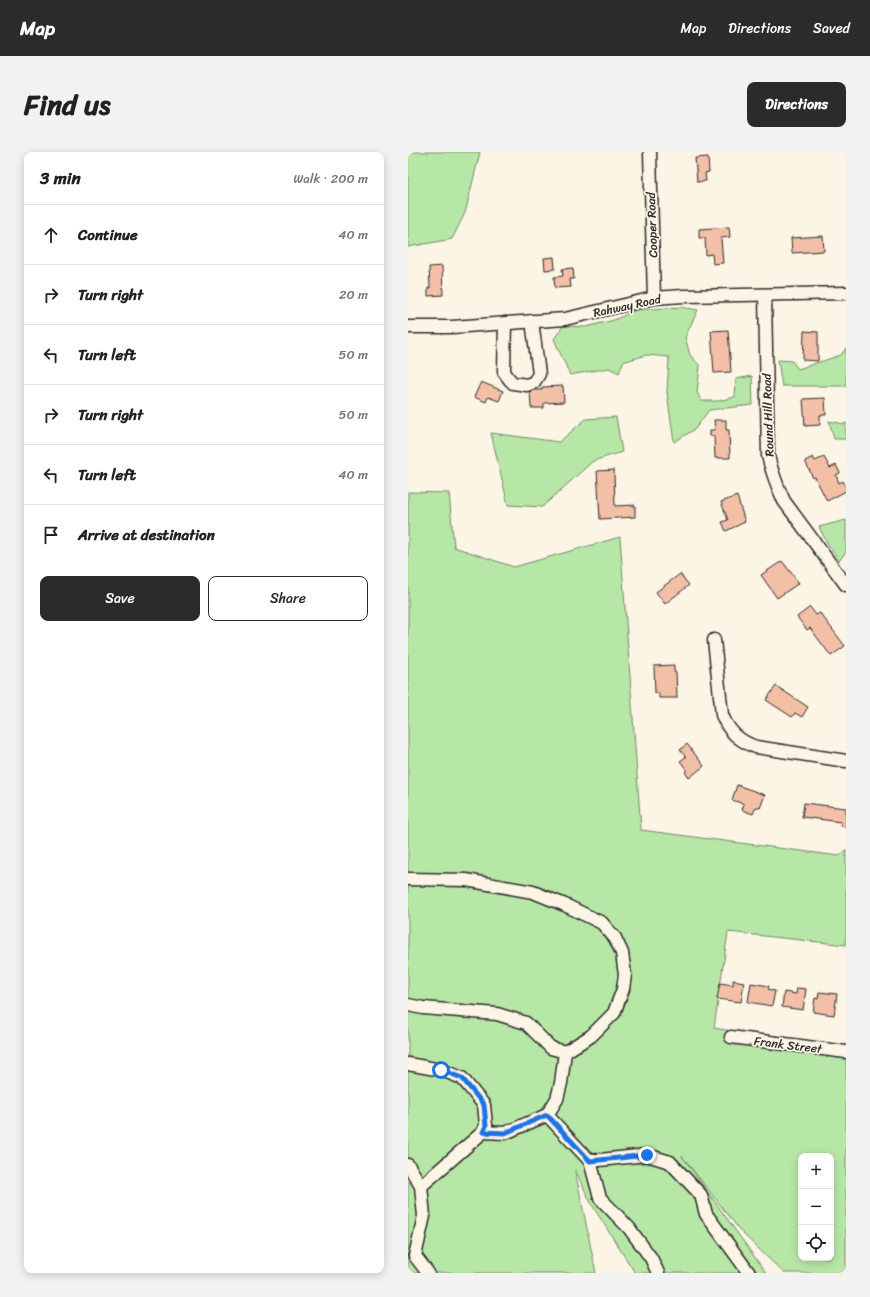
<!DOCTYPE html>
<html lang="en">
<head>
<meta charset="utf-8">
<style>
	:root { --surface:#fff; --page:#f2f2f2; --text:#202124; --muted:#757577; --line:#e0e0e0; --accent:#2b2b2b }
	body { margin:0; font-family:Sriracha,sans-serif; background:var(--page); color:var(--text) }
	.controls { position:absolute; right:12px; bottom:12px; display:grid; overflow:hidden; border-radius:8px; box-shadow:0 2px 10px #0003 }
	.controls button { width:36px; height:36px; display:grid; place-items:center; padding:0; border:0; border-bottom:1px solid var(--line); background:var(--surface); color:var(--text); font:20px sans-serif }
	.stop { position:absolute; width:12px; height:12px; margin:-9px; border:3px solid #1a73e8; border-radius:50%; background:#fff }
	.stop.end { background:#1a73e8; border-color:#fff; box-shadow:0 1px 4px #0008 }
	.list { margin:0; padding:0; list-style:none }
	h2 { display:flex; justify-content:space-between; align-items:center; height:52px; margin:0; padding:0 16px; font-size:17px }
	h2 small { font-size:13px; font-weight:400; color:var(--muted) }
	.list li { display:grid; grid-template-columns:26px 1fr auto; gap:12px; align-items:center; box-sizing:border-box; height:60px; padding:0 16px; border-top:1px solid var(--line) }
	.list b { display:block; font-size:15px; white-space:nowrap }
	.list em { font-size:13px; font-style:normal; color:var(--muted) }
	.actions { display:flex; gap:8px; padding:12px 16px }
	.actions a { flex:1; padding:9px 0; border:1px solid var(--accent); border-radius:8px; text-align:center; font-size:14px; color:var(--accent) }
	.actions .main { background:var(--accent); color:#fff }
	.icon { flex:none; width:22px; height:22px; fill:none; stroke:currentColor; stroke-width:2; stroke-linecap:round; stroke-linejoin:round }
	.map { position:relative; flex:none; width:438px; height:1121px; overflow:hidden; border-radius:8px }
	header { display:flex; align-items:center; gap:24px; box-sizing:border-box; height:56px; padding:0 20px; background:var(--accent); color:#fff }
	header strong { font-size:19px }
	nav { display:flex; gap:22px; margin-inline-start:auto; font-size:14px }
	.intro { display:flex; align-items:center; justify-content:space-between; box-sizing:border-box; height:96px; padding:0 24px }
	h1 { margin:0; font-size:28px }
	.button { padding:10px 18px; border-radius:8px; background:var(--accent); color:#fff; font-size:14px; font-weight:700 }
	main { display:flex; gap:24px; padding:0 24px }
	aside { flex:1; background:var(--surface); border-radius:8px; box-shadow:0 2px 10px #0003 }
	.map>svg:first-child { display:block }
	.green { fill:#b7e7a6; stroke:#718968; fill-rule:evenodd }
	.building { fill:#f4bfa7; stroke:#2b2b2b }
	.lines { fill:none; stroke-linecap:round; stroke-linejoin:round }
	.minor-casing { stroke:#2b2b2b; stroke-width:15 }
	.minor { stroke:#fcf5e5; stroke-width:12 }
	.route { stroke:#1a73e8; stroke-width:5 }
	.labels { text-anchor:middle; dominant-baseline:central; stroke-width:3.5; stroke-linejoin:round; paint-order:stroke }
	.street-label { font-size:12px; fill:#2b2b2b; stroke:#fcf5e5 }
</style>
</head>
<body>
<header>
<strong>Map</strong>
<nav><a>Map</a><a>Directions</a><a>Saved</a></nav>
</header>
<div class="intro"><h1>Find us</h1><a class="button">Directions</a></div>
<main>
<aside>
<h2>3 min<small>Walk · 200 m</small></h2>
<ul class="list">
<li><svg class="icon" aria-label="ahead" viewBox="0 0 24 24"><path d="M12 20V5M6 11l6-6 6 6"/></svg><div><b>Continue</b></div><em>40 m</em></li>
<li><svg class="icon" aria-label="right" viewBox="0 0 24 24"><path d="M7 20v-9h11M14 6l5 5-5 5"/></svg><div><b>Turn right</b></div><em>20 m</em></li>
<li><svg class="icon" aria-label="left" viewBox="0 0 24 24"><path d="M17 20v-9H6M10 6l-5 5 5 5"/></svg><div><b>Turn left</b></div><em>50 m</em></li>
<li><svg class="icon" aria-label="right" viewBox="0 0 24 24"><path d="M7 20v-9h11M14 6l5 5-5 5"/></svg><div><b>Turn right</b></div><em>50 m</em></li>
<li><svg class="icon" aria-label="left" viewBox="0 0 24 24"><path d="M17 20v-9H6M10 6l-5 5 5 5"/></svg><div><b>Turn left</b></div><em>40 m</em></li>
<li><svg class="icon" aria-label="arrive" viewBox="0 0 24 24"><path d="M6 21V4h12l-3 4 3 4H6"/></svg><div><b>Arrive at destination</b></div></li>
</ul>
<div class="actions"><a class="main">Save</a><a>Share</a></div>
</aside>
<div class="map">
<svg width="438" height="1121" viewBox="0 0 438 1121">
	<rect width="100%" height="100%" fill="#fcf5e5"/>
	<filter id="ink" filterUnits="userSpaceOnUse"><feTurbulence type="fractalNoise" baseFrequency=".025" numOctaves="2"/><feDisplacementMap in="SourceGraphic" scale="8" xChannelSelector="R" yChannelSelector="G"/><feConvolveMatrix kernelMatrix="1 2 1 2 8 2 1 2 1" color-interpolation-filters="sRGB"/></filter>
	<g filter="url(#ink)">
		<g class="green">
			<path d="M0,0H72L57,61L44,87L0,95Z"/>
			<path d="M273,155L290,158L277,185L282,203L292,214L289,240L293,249H310L327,245L328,227L344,224L345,253L301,258L287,277L266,290L259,241L261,205L238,203L215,210L211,221L201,216L162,223L146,187L155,174L178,175L206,168L228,158Z"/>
			<path d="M438,196V234H374L370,208L384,209L390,217L433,203Z"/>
			<path d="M208,265L214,300L185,309L134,355L100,353L83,281L151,290L178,267Z"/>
			<path d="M421,269L436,272L438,271V287H426Z"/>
			<path d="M0,340L41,341L46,395L106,415L212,385L233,678L431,704L438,698V793L320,780L306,876L438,898V1121H376L334,1081L274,1004L358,1121H227L184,1053L167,1018L188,1121H0ZM393,1004H423V1106H393Z"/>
			<path d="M438,368V400L431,409L418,389L411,375Z"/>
		</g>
		<g class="building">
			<path d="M300,5L301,20L297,21L298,29L289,30L287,6Z"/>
			<path d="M321,75L322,85L313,86L315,111L305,112L304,102L298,103L297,86H291V77Z"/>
			<path d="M415,84L416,99L384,101L383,86Z"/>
			<path d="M146,105L147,117L137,118L136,106Z"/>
			<path d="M34,114L35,143L20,144V136H22L21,115Z"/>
			<path d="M165,116L166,127H162L163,135L147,136L146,125L155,124L154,117Z"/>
			<path d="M320,178L323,220L306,221L303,179Z"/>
			<path d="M396,179L410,180V209L395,208Z"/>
			<path d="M73,230L95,239L91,249L80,245L78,250L66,245Z"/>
			<path d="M155,234L156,250L136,251V256H123L122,238H134V235Z"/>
			<path d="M417,246L418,263H412V273L397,274L395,247Z"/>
			<path d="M306,268H318V278H321L322,306H307L306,284H302V278H307Z"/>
			<path d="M405,305L407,309L416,305L422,316L428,313L432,321L428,323L431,331L435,329L438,335V339L419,349L407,325L405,326L397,309Z"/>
			<path d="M206,318L207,354L227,353V365L192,367L189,319Z"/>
			<path d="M329,344L337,370L318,379L314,370L320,368L313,350Z"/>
			<path d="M374,409L391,431L369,446L353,423Z"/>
			<path d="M272,422L281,433L257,452L248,440Z"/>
			<path d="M402,455L408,463L412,461L437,494L423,504L402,476L399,478L389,465Z"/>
			<path d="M266,513V520H268L269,546H251V541H247L246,514Z"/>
			<path d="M368,534L400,555L394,565L387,561L384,565L358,548Z"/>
			<path d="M279,592L296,614L281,626L277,620L279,618L272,609L278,605L272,598Z"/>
			<path d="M329,633L357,643L352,656L348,655L345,662L334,658L336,652L324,648Z"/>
			<path d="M396,651L438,656V675L433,674V670L394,665Z"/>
			<path d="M325,828L336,830L333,850L309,847L312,831L325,833Z"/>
			<path d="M343,831L361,834L360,837L367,839L364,854L340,850Z"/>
			<path d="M389,836L398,837L395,858L374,855L376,840L388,842Z"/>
			<path d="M411,840L429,842L426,863L405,860L407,846L410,847Z"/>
		</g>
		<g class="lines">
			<defs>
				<g id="minor">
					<path d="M242,0L246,146"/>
					<path d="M357,143L360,304C364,320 369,334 376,349L438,433"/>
					<path d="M97,171L96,220L102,228L105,231L119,233L126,230L131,222L124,169"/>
					<path d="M0,175H44L157,167L246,146L275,144L438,141"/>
					<path d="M306,488L314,563C321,580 331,589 348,595L438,609"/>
					<path d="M0,727L58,728L125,740L157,753L194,771L207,786L214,801L217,823L215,837L206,861L183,884L157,900L143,896L118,871L89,862L15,856L0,853"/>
					<path d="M323,885L438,900"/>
					<path d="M157,900L153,931L149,947L139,963L182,1009L192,1046L221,1076L243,1106L250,1121"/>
					<path d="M0,912L33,918L54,926L76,953L78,973L75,980L97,981L139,963"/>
					<path d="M182,1009L239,1003L262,1010L293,1043L298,1062L341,1121"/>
					<path d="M0,1013L13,1034L16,1064L7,1104L20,1121"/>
					<path d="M13,1034L75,980"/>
				</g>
			</defs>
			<use href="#minor" class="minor-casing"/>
			<use href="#minor" class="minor"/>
		</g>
	</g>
	<g class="lines" filter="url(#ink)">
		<path class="route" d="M33,918L54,926L76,953L78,974L75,980L97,981L139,963L182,1009L239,1003"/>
	</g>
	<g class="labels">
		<g class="street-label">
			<text transform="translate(244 73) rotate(-92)">Cooper Road</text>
			<text transform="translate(219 154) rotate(-12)">Rahway Road</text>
			<text transform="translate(360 263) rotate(-92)">Round Hill Road</text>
			<text transform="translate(380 893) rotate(7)">Frank Street</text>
		</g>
	</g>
</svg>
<div class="controls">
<button>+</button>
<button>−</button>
<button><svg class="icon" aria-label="locate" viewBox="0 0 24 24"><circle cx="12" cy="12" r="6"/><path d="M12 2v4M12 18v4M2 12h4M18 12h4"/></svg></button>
</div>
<div class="stop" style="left:33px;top:918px"></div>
<div class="stop end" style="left:239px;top:1003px"></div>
</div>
</main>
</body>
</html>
